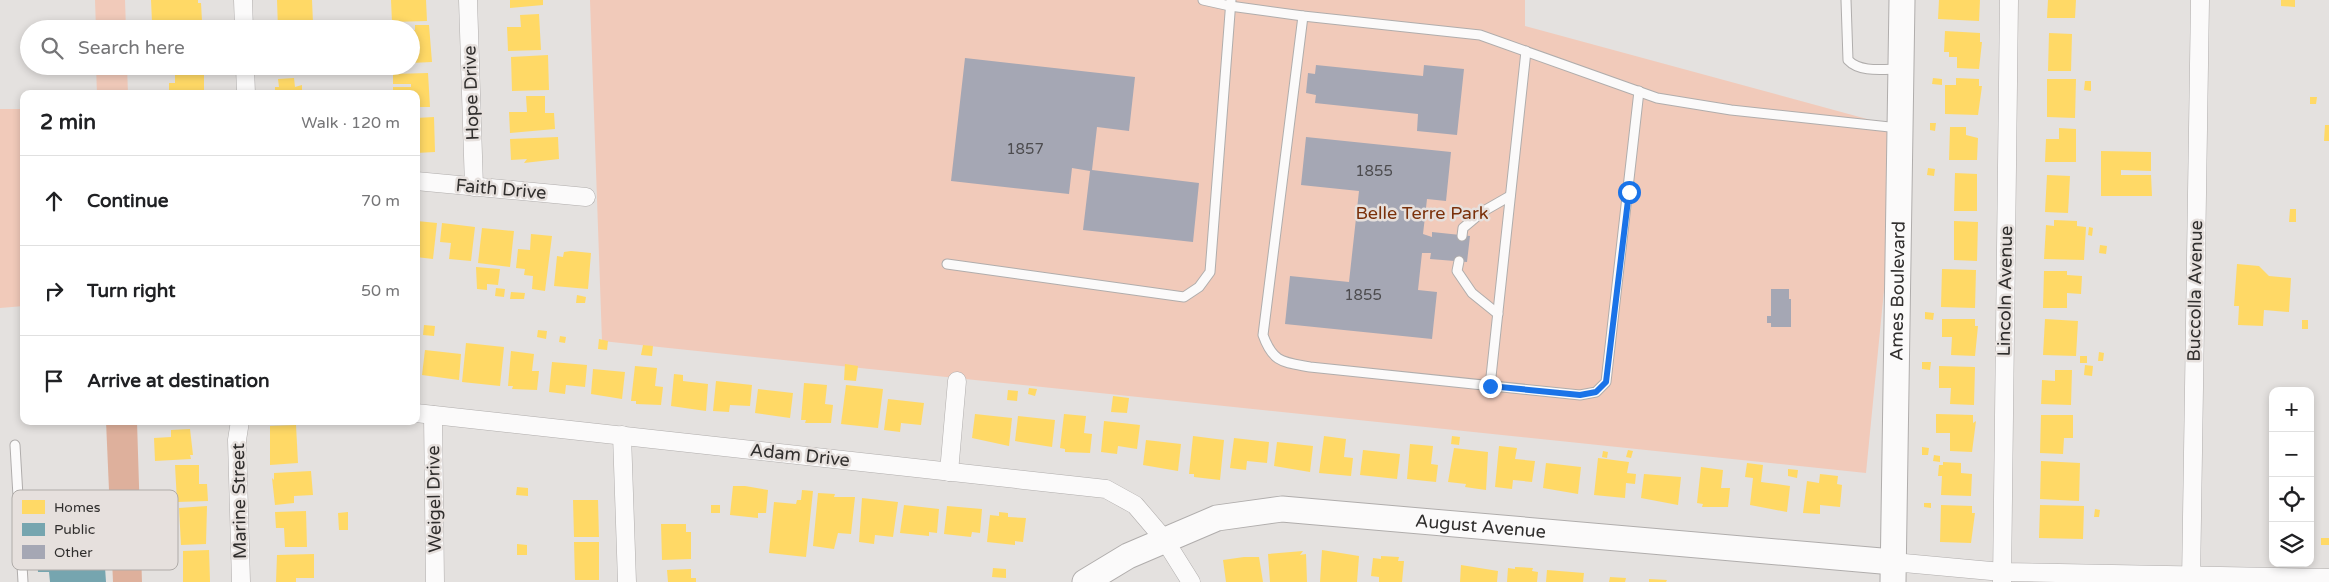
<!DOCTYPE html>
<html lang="en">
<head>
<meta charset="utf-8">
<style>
	:root { --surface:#fff; --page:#f2f2f2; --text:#202124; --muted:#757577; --line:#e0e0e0 }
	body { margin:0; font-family:"Varela Round",sans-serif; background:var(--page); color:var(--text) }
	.controls { position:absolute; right:15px; bottom:15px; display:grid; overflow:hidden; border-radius:10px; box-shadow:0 2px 8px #0003 }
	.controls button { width:45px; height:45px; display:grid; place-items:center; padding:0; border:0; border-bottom:1px solid var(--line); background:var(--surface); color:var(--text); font:25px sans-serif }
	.stop { position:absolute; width:15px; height:15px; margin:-11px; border:4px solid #1a73e8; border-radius:50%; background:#fff }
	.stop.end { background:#1a73e8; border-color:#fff; box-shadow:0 1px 5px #0008 }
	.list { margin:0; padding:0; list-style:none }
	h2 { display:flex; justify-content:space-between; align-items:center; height:65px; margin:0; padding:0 20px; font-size:21px }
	h2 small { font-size:16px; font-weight:400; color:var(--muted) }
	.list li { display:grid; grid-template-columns:32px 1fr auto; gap:15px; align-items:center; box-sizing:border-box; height:90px; padding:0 20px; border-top:1px solid var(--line) }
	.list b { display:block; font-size:19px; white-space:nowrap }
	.list em { font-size:16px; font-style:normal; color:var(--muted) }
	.icon { flex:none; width:28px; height:28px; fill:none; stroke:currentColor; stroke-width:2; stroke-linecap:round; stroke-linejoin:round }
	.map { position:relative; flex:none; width:2329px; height:582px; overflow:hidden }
	.search { position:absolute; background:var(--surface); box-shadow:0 2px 8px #0003; left:20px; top:20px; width:400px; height:55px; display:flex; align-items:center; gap:12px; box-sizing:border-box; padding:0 18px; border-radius:28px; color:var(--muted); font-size:19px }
	.panel { position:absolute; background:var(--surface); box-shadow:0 2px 8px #0003; left:20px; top:90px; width:400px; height:335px; border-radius:10px }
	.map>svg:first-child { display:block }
	.green { fill:#f1caba }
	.forest { fill:#deb09c }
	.homes { fill:#ffd966 }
	.public { fill:#76a5af }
	.building { fill:#a5a7b4 }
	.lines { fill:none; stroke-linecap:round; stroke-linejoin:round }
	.lane-casing { stroke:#b0adac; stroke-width:11 }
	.street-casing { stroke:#b0adac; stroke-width:19 }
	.secondary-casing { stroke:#b0adac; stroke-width:27 }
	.lane { stroke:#fbfafa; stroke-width:9 }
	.street { stroke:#fbfafa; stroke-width:18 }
	.secondary { stroke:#fbfafa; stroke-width:25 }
	.route { stroke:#1a73e8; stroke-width:6 }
	.labels { text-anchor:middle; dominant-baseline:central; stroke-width:5; stroke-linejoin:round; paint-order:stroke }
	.number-label { font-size:15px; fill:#4d4c4f }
	.street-label { font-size:18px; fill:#302e2d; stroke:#e6e0dd }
	.park-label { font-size:18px; fill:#7a300a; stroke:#e6e0dd }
	.key { fill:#e6e0dd; stroke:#afaba8; stroke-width:1 }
	.key-label { font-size:14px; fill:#302e2d }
</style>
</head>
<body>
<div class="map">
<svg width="2329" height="582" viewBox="0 0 2329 582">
	<rect width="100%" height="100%" fill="#e4e1df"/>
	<g class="green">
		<path d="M95,0H125L126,29H96Z"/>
		<path d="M590,0H1525V26L1900,128L1866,473L602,341Z"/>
		<path d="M96,66H127L128,94H97Z"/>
		<path d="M0,109H24V306L0,308Z"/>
	</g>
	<path class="forest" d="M106,421H137L142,582H113Z"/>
	<g class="homes">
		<path d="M151,0H198V3H201L202,21L152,22Z"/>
		<path d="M277,0H312L313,23L297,24V28L278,29Z"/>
		<path d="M391,0H426L427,21L392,22Z"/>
		<path d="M510,0H543V5L510,8Z"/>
		<path d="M1939,0H1980L1979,21L1938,19Z"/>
		<path d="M2048,0H2076L2075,18H2047Z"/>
		<path d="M2281,0H2295V7L2281,6Z"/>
		<path d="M539,14L541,50L508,51L507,27H521L520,15Z"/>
		<path d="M415,25H429L432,62L411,63V31L415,30Z"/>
		<path d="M1945,31L1980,33V42H1982L1979,69L1957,68V57H1949V52H1944Z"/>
		<path d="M2049,33L2072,34L2071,71H2048Z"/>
		<path d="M548,55L549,90L512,91L511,57Z"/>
		<path d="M279,66H315V70L279,71Z"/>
		<path d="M175,72H204V94H169V83H175Z"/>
		<path d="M428,73L430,107H416V94H393V87H411V84H393V74Z"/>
		<path d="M294,78L295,87L302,85V94H275V87H279L278,79Z"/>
		<path d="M1933,78L1942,79V85L1932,84Z"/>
		<path d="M1956,78L1979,79V86H1982L1978,115L1945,114V85H1956Z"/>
		<path d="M2047,79H2076L2075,118L2047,117Z"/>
		<path d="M2085,81H2091V91L2084,90Z"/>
		<path d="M526,96H545V113H554L555,129L510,133L509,112H527Z"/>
		<path d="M2310,97H2317L2316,104H2310Z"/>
		<path d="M434,117L435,152L416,153V118Z"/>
		<path d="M1930,123H1936L1935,131L1930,130Z"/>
		<path d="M2325,125H2329V141H2324Z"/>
		<path d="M1950,127H1966V135L1978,138L1977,160H1949Z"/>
		<path d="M2059,128L2076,129V162H2045L2046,139H2059Z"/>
		<path d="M558,137L559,159L524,163L527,159L511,160L510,139Z"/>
		<path d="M2101,151L2151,152V171L2121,170V175H2151L2152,196H2101Z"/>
		<path d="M1928,168L1935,169L1934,176L1927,175Z"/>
		<path d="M1955,173L1977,174V211H1954Z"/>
		<path d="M2047,175L2070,176L2068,213L2045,212Z"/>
		<path d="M2290,209H2296V222H2289Z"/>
		<path d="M2054,220L2077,221V226L2086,227L2084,260L2044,259L2046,225L2054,226Z"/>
		<path d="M417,221L437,223L433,259L416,257Z"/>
		<path d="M1954,221L1978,222L1977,261L1954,260Z"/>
		<path d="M442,223L475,227L471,261L449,259L451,243L440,242Z"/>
		<path d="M2089,227L2093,228L2092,236L2088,235Z"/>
		<path d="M482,228L514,231L510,267L478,263Z"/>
		<path d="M531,234L552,236L545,291L532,289L533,276L524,275L525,269L516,268L518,249L530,250Z"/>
		<path d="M2100,245L2107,246L2106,254L2099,253Z"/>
		<path d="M571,251L591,253L588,289L554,286L557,256L563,257L564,252Z"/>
		<path d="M2237,264L2259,266L2269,276L2291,278L2289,312L2264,310L2263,326L2238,325L2239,306H2234Z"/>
		<path d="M476,267L500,269L498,285L487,284V290L477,289Z"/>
		<path d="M1942,269L1976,270L1975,308L1941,307Z"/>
		<path d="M2044,271H2067V275L2082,276L2081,294L2067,293V308H2043Z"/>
		<path d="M496,288L505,289L504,297L495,296Z"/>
		<path d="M511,292L525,293L524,299H510Z"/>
		<path d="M577,295L586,297L585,303H576Z"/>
		<path d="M1925,312L1934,313L1933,320L1925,319Z"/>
		<path d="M1942,319H1975V326H1978L1975,356L1951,355L1952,337H1942Z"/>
		<path d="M2045,319L2078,321L2076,356L2043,355Z"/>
		<rect x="2302" y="320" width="6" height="9"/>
		<path d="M424,325L435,326L434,336L423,335Z"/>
		<path d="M538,330L547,331L546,339L537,337Z"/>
		<path d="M560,336L566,337L565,343L559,342Z"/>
		<path d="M599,339L608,341L607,350L598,349Z"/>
		<path d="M466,343L504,347L500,386L462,382Z"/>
		<path d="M643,345L653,346L652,356L641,355Z"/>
		<path d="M425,350L461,354L459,380L422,375Z"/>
		<path d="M511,351L534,354L532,371H539L537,390L512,389L513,386H508Z"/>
		<path d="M2099,352L2104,353L2103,361H2098Z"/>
		<rect x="2080" y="356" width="7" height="7"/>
		<path d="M552,362L587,365L585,387L566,385L565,394L549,392Z"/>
		<path d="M1922,362H1931L1930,370L1922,369Z"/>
		<path d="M845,364L858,366L856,381L844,380Z"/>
		<path d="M2085,365L2093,366L2092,376L2084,375Z"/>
		<path d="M635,366L657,368L655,386L663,387L661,405L636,404V401H631Z"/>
		<path d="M1939,366L1975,367L1974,405L1950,404L1951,388H1939Z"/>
		<path d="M593,369L625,372L622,399L591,394Z"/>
		<path d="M2055,370H2072L2071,405L2041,404L2042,380L2055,381Z"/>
		<path d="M674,374L683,375V381L708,384L706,411L671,406Z"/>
		<path d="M716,381L752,385L750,406L730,405L729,412L713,411Z"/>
		<path d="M804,383L827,385L825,404L833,405L831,423H805L806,420H801Z"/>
		<path d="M846,385L883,389L878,428L841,424Z"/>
		<path d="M1029,388L1037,389L1035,396L1028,394Z"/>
		<path d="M758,389L793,393L790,418L755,413Z"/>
		<path d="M1008,390L1018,391L1017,401L1007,400Z"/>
		<path d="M1113,396L1129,398L1127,413L1111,412Z"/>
		<path d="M888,399L924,403L921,425L901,423L900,432L884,430Z"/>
		<path d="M975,414L1012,418L1009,446L972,438Z"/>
		<path d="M1064,414L1086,416L1084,433L1092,434L1090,453L1065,452V449L1060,448Z"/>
		<path d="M1936,414L1973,415V423L1976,421L1972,452L1950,451V433H1936Z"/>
		<path d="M2041,415H2073V438H2064L2063,454L2040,453Z"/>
		<path d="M1018,416L1055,420L1052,447L1015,441Z"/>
		<path d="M1104,421L1140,425L1137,449L1118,446L1117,454L1101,452Z"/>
		<path d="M296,425L298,463L270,465V426Z"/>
		<path d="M190,429L193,455H190L191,459L155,461L154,438L171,437V430Z"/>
		<path d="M1193,436L1224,440L1220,480L1194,477V474H1189Z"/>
		<path d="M1324,436L1346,439L1344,457L1353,458L1351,476L1319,473Z"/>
		<path d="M1452,436L1460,437L1459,445L1451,444Z"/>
		<path d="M1234,438L1269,442L1267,463L1247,461L1246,470L1230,468Z"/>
		<path d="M1146,440L1181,444L1178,471L1143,465Z"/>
		<path d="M1277,442L1313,446L1310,472L1274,466Z"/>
		<path d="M1410,444L1433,446L1431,464L1438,465L1436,482L1407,479Z"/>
		<path d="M1499,446L1517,448L1515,459L1535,461L1532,482L1513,480L1512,489L1495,487Z"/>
		<path d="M1922,447L1929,448L1928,455H1922Z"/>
		<path d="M1454,448L1488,452L1486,490L1465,487L1466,484L1448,482Z"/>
		<path d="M1363,450L1400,454L1397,479L1360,475Z"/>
		<path d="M1628,450L1633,451L1631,458L1626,457Z"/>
		<path d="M1603,451L1608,452L1607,458L1602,457Z"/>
		<path d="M1934,455L1940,456V462L1933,461Z"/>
		<path d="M1598,458L1629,462L1627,473L1636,474L1635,484L1626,483L1625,498L1594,495Z"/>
		<path d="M2041,461L2080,463L2079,501L2040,499Z"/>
		<path d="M1943,462L1961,463V473L1972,474L1971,496L1941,495L1942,476H1938L1939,465H1943Z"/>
		<path d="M1546,463L1581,467L1578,494L1543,488Z"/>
		<path d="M1747,463L1763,465L1761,482L1790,486L1787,512L1750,505L1753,478L1745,477Z"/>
		<path d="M175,465H199V484H207L208,501L177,502Z"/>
		<path d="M1701,467L1723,470L1721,488H1730L1728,507H1702L1703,504L1697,503Z"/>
		<path d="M1788,469L1798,470L1797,478L1788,476Z"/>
		<path d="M311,471L313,495L294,496V503L275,505L272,478L274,480V473Z"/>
		<path d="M1644,474L1681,477L1678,505L1641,498Z"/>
		<path d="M1820,474L1838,476L1837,484L1842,485L1840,507L1820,505V514L1803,513L1807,481L1819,483Z"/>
		<path d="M733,486H745L768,490L766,513H758V518L730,515Z"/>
		<path d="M517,487L528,488V496L516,495Z"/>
		<path d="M802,490L813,491L806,557L769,553L774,502L796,504L797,500H801Z"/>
		<path d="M818,493L835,494L834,497H855L851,534L838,533L834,549L813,546Z"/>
		<path d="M862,498L898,502L893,537L875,535L874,544L859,542Z"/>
		<path d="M573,500H598L599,537H574Z"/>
		<path d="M1924,503H1931V508L1924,507Z"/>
		<rect x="711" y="505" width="9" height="8"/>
		<path d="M904,505L939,509L937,533L929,532V536L900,533Z"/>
		<path d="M1941,505L1972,506V513H1975L1971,543L1940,542Z"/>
		<path d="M2040,505L2084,506L2083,539L2039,538Z"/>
		<path d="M207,506L206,544L181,545L179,508Z"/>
		<path d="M947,506L982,509L980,533L972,532L971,537L944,534Z"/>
		<path d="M2095,509L2100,510L2099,517H2094Z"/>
		<path d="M306,511L307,547H285L284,528H276L275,512Z"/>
		<path d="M348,512V530H339L338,513Z"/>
		<path d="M999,512L1008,513V517L1026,518L1023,542L1015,541V545L987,542L990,515L999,516Z"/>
		<path d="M661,524H686V532H691V559L662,560Z"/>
		<rect x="2321" y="538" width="8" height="7"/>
		<path d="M574,542H599V580H575Z"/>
		<path d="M517,544L527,545V555H517Z"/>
		<path d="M209,550L210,582H183V551Z"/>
		<path d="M1322,550L1359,556L1357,582H1320Z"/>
		<path d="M1303,551L1300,555L1306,554L1307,582H1270L1268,554Z"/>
		<path d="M314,554V578H296V582H276L277,555Z"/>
		<path d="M1381,556L1399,557L1398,561H1404L1402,582H1379V577L1371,576L1373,558L1381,559Z"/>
		<path d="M1244,557H1259L1263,582H1226L1223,560Z"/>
		<path d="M1461,565L1498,571L1497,582H1460Z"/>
		<path d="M1515,567L1533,568L1532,571L1538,572L1537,582H1507L1508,568L1515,569Z"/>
		<path d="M993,568L1006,569V578L992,577Z"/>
		<path d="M691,569V578H696V582H668L667,570Z"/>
		<path d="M1547,570L1584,573L1583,582H1546Z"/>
		<path d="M1610,577L1626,578L1625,582H1609Z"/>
		<path d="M1649,579L1667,580L1666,582H1649Z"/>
	</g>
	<path class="public" d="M102,510L103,517L112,516L114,537L103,538L106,582H50L49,572H38L36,539L46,538L45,514Z"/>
	<g class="building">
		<path d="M965,58L1135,77L1129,131L1097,127L1092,170L1199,183L1193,242L1083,230L1090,171L1072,168L1069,194L951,181Z"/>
		<path d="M1316,65L1423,76L1424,65L1464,69L1457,135L1417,131L1418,114L1315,103L1316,95L1306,93L1308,73L1315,74Z"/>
		<path d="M1306,137L1451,152L1446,201L1427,199L1423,234L1432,237V232L1470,236L1467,262L1430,259L1431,253H1422L1418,290L1437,292L1432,339L1285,324L1290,276L1349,282L1359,191L1301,185Z"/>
		<path d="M1771,289H1789V299H1791V327H1771V323H1767V316H1771Z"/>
	</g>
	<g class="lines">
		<defs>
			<g id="lane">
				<path d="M1203,0L1230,6L1303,16L1480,35L1657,98L1731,110L1899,128"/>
				<path d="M1846,0L1848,60C1860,73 1884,69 1900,69"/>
				<path d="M1303,16L1263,335C1273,363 1283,362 1310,367L1580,395L1596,392L1606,382L1639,91"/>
				<path d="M1462,236L1463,228L1482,212L1510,196"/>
				<path d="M1459,261L1457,271L1472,293L1498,314"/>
				<path d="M947,264L1184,297L1199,287L1210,272L1231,0"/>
				<path d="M1490,386L1526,51"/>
				<path d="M15,445L23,582"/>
			</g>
			<g id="street">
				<path d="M243,0L244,29"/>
				<path d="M468,0L474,187"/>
				<path d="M245,66L246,94"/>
				<path d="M416,181L586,197"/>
				<path d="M416,413L1106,489L1135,505L1164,539L1191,582"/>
				<path d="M433,415L435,582"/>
				<path d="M240,421L237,440L241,582"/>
				<path d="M622,435L627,582"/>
				<path d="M949,472L957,381"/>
				<path d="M1893,562L2002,572L2329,578"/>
				<path d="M2002,582L2009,0"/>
				<path d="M2191,582L2200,0"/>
			</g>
			<g id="secondary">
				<path id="s1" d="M1085,582L1128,556L1217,518L1282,509L1893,562"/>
				<path id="s2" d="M1893,582L1902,0"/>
			</g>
		</defs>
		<use href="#lane" class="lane-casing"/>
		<use href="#street" class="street-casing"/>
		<use href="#secondary" class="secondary-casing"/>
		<use href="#lane" class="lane"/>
		<use href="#street" class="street"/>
		<use href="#secondary" class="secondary"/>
	</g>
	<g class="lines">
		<path class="route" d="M1490,386L1580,395L1596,392L1606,382L1629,192"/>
	</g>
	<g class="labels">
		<g class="number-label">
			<text x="1025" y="149">1857</text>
			<text x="1374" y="171">1855</text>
			<text x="1363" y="295">1855</text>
		</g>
		<g class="street-label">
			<text transform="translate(471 93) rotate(-92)">Hope Drive</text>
			<text transform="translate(501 189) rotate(5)">Faith Drive</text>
			<text stroke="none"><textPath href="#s2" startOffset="291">Ames Boulevard</textPath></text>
			<text transform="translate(2005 291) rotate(-89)">Lincoln Avenue</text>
			<text transform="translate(2195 291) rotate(-89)">Buccolla Avenue</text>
			<text transform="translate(800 455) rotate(6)">Adam Drive</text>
			<text transform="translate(434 499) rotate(-91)">Weigel Drive</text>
			<text transform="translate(239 501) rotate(-91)">Marine Street</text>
			<text stroke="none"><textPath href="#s1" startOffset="412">August Avenue</textPath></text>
		</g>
		<g class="park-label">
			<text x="1422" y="213">Belle Terre Park</text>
		</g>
	</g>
	<rect x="12" y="490" width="166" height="80" rx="8" class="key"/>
	<rect x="22" y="500" width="23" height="14" fill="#ffd966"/>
	<rect x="22" y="523" width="23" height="13" fill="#76a5af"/>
	<rect x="22" y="545" width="23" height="14" fill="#a5a7b4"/>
	<g class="key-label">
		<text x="54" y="512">Homes</text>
		<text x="54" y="534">Public</text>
		<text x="54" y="557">Other</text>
	</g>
</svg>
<div class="controls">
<button>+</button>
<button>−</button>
<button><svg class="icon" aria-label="locate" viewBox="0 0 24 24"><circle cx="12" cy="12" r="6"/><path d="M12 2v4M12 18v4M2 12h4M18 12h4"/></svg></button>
<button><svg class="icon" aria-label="layers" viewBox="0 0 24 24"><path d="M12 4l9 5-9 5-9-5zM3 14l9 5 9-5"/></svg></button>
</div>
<div class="stop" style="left:1629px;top:192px"></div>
<div class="stop end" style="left:1490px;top:386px"></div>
<div class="search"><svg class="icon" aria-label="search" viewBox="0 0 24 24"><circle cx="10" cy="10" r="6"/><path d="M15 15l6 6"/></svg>Search here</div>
<section class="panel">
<h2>2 min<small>Walk · 120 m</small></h2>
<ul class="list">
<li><svg class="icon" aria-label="ahead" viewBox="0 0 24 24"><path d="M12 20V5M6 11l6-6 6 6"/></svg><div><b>Continue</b></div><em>70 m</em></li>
<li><svg class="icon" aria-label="right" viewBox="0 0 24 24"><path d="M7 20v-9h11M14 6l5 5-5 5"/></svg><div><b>Turn right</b></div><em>50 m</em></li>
<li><svg class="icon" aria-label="arrive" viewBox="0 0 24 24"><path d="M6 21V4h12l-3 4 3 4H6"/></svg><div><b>Arrive at destination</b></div></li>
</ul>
</section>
</div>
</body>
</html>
